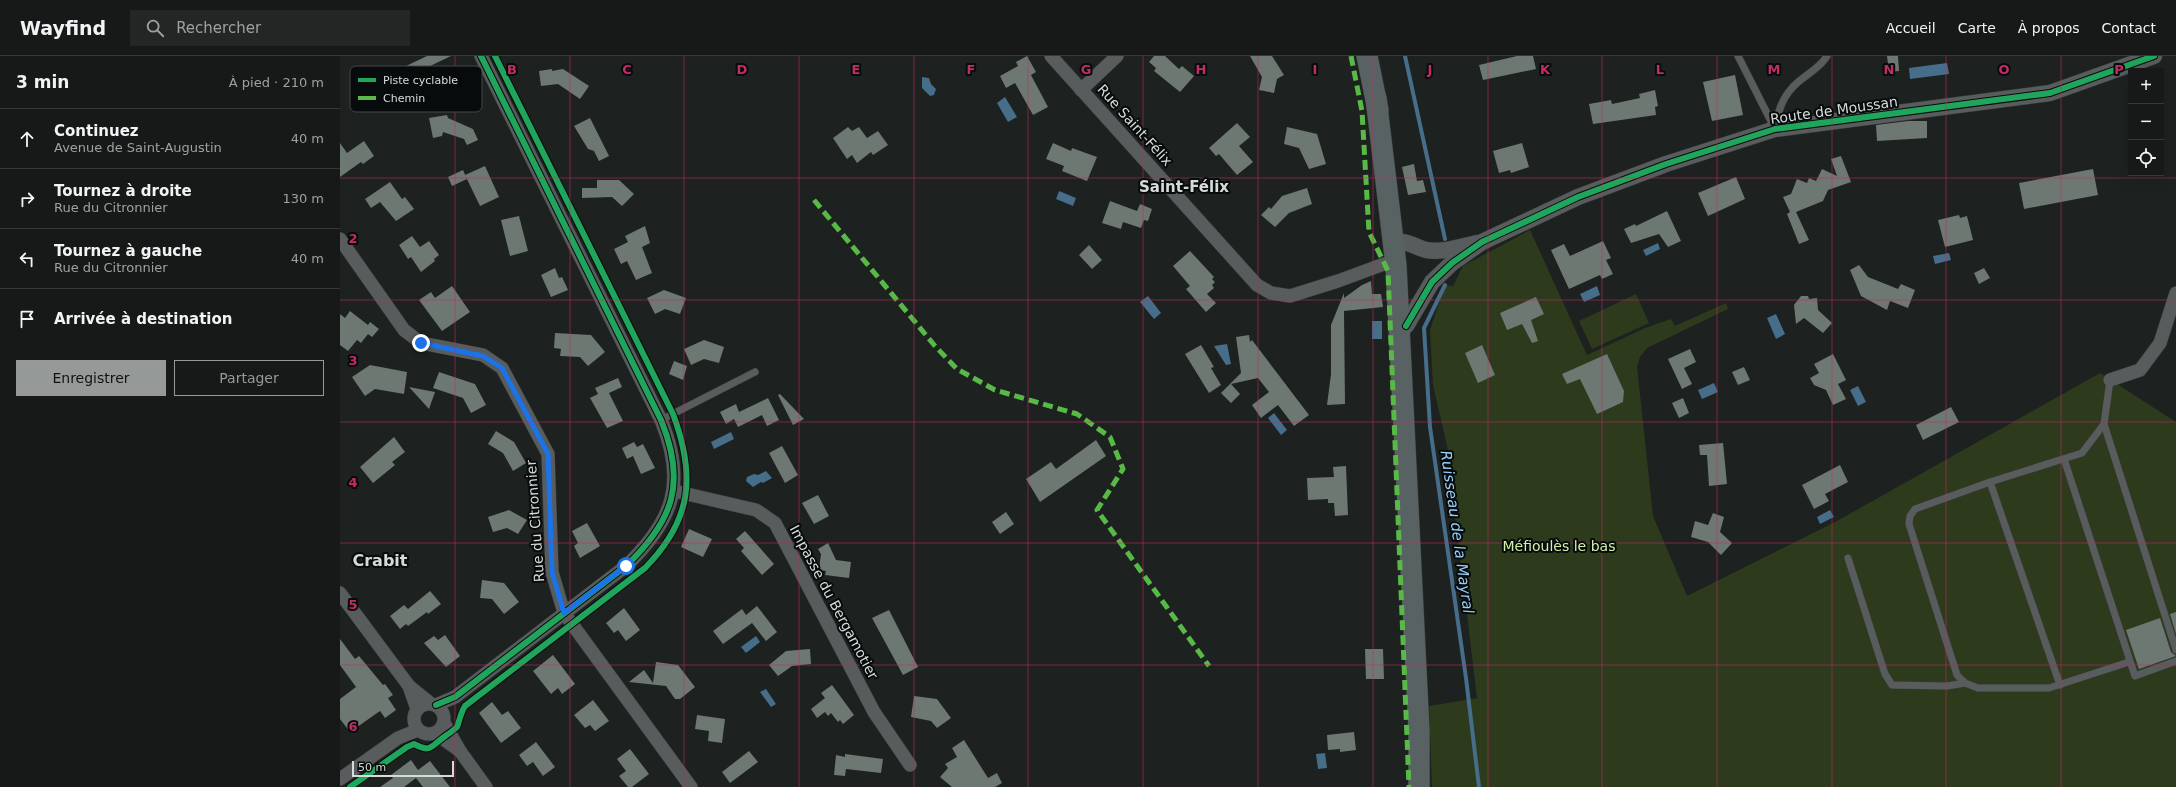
<!DOCTYPE html>
<html lang="fr">
<head>
<meta charset="utf-8">
<style>
	:root { --surface:#161918; --page:#232625; --text:#f1f3f6; --muted:#9ea0a2; --line:#353837; --accent:#959a99 }
	body { margin:0; font-family:"DejaVu Sans",sans-serif; background:var(--page); color:var(--text) }
	.controls { position:absolute; right:12px; top:12px; display:grid; overflow:hidden; border-radius:0px; box-shadow:0 4px 16px #0002 }
	.controls button { width:36px; height:36px; display:grid; place-items:center; padding:0; border:0; border-bottom:1px solid var(--line); background:var(--surface); color:var(--text); font:20px sans-serif }
	.scale { position:absolute; left:12px; bottom:10px; width:102px; box-sizing:border-box; padding-left:4px; border:2px solid #d6dbda; border-top:0; font-size:11px; line-height:14px; white-space:nowrap; color:#d6dbda; -webkit-text-stroke:3px #080b0b; paint-order:stroke }
	.stop { position:absolute; width:12px; height:12px; margin:-9px; border:3px solid #1a73e8; border-radius:50%; background:#fff }
	.stop.end { background:#1a73e8; border-color:#fff; box-shadow:0 1px 4px #0008 }
	.list { margin:0; padding:0; list-style:none }
	h2 { display:flex; justify-content:space-between; align-items:center; height:52px; margin:0; padding:0 16px; font-size:17px }
	h2 small { font-size:13px; font-weight:400; color:var(--muted) }
	.list li { display:grid; grid-template-columns:26px 1fr auto; gap:12px; align-items:center; box-sizing:border-box; height:60px; padding:0 16px; border-top:1px solid var(--line) }
	.list b { display:block; font-size:15px; white-space:nowrap }
	.list p { margin:0; font-size:13px; white-space:nowrap; color:var(--muted) }
	.list em { font-size:13px; font-style:normal; color:var(--muted) }
	.actions { display:flex; gap:8px; padding:12px 16px }
	.actions a { flex:1; padding:9px 0; border:1px solid var(--accent); border-radius:0px; text-align:center; font-size:14px; color:var(--accent) }
	.actions .main { background:var(--accent); color:#111 }
	.icon { flex:none; width:22px; height:22px; fill:none; stroke:currentColor; stroke-width:2; stroke-linecap:round; stroke-linejoin:round }
	.map { position:relative; flex:none; width:1836px; height:731px; overflow:hidden }
	header { display:flex; align-items:center; gap:24px; box-sizing:border-box; height:56px; padding:0 20px; background:var(--surface); border-bottom:1px solid var(--line) }
	header strong { font-size:19px }
	nav { display:flex; gap:22px; margin-inline-start:auto; font-size:14px }
	.search { width:280px; height:36px; background:var(--page); display:flex; align-items:center; gap:10px; box-sizing:border-box; padding:0 14px; border-radius:0px; color:var(--muted); font-size:15px }
	main { display:flex }
	aside { flex:1; background:var(--surface) }
	.map>svg:first-child { display:block }
	.green { fill:#2d3a1c }
	.water { fill:#466d8a }
	.lines { fill:none; stroke-linecap:round; stroke-linejoin:round }
	.stream { stroke:#466d8a; stroke-width:4 }
	.building { fill:#6d7872 }
	.service-casing { stroke:#383c3b; stroke-width:8 }
	.minor-casing { stroke:#383c3b; stroke-width:14 }
	.tertiary-casing { stroke:#383c3b; stroke-width:17 }
	.primary-casing { stroke:#383c3b; stroke-width:22 }
	.service { stroke:#585c5c; stroke-width:7 }
	.minor { stroke:#585c5c; stroke-width:13 }
	.tertiary { stroke:#585c5c; stroke-width:16 }
	.primary { stroke:#586262; stroke-width:21 }
	.quiet { stroke:#58b947; stroke-width:5; stroke-dasharray:10 5; stroke-linecap:butt }
	.cycleway-casing { stroke:#080b0b; stroke-width:8 }
	.cycleway { stroke:#20a55d; stroke-width:6 }
	.route { stroke:#1a73e8; stroke-width:5 }
	.grid { fill:none; stroke:#c42c68; stroke-width:1; stroke-opacity:0.55 }
	.labels { text-anchor:middle; dominant-baseline:central; stroke-width:4; stroke-linejoin:round; paint-order:stroke }
	.street-label { font-size:14px; fill:#d6dbda; stroke:#080b0b }
	.park-label { font-size:14px; fill:#d2f0a8; stroke:#080b0b }
	.neighbourhood-label { font-size:15px; font-weight:bold; fill:#d6dbda; stroke:#080b0b }
	.water-label { font-size:15px; font-style:italic; fill:#98cef6; stroke:#080b0b }
	.quarter-label { font-size:16px; font-weight:bold; fill:#d6dbda; stroke:#080b0b }
	.key { fill:#080b0b; stroke:#464949; stroke-width:1 }
	.key-label { font-size:11px; fill:#d6dbda }
	.grid-label { font-size:13px; text-anchor:middle; font-weight:bold; fill:#c42c68; stroke:#080b0b; stroke-width:4; stroke-linejoin:round; paint-order:stroke }
</style>
</head>
<body>
<header>
<strong>Wayfind</strong>
<div class="search"><svg class="icon" aria-label="search" viewBox="0 0 24 24"><circle cx="10" cy="10" r="6"/><path d="M15 15l6 6"/></svg>Rechercher</div>
<nav><a>Accueil</a><a>Carte</a><a>À propos</a><a>Contact</a></nav>
</header>
<main>
<aside>
<h2>3 min<small>À pied · 210 m</small></h2>
<ul class="list">
<li><svg class="icon" aria-label="ahead" viewBox="0 0 24 24"><path d="M12 20V5M6 11l6-6 6 6"/></svg><div><b>Continuez</b><p>Avenue de Saint-Augustin</p></div><em>40 m</em></li>
<li><svg class="icon" aria-label="right" viewBox="0 0 24 24"><path d="M7 20v-9h11M14 6l5 5-5 5"/></svg><div><b>Tournez à droite</b><p>Rue du Citronnier</p></div><em>130 m</em></li>
<li><svg class="icon" aria-label="left" viewBox="0 0 24 24"><path d="M17 20v-9H6M10 6l-5 5 5 5"/></svg><div><b>Tournez à gauche</b><p>Rue du Citronnier</p></div><em>40 m</em></li>
<li><svg class="icon" aria-label="arrive" viewBox="0 0 24 24"><path d="M6 21V4h12l-3 4 3 4H6"/></svg><div><b>Arrivée à destination</b></div></li>
</ul>
<div class="actions"><a class="main">Enregistrer</a><a>Partager</a></div>
</aside>
<div class="map">
<svg width="1836" height="731" viewBox="0 0 1836 731">
	<rect width="100%" height="100%" fill="#1d2120"/>
	<g class="green">
		<path d="M1190,174L1247,299L1305,272L1331,263L1335,270L1386,247L1388,253L1307,292L1300,301L1297,310L1313,460L1347,540L1497,465L1760,317L1836,366V731H1092L1089,650L1137,642L1115,459L1114,420L1093,329L1090,274L1105,229L1113,230L1123,210Z"/>
		<path d="M1296,238L1309,267L1252,293L1239,265Z"/>
	</g>
	<g class="water">
		<path d="M1607,7L1609,18L1570,23L1569,12Z"/>
		<path d="M582,21L589,22L591,28L596,33L594,39L590,40L582,32Z"/>
		<path d="M665,41L677,61L668,66L657,47Z"/>
		<path d="M719,135L736,142L733,150L716,143Z"/>
		<path d="M1318,187L1320,193L1306,200L1303,194Z"/>
		<path d="M1609,197L1611,204L1595,208L1593,200Z"/>
		<path d="M1257,230L1260,239L1244,246L1240,238Z"/>
		<path d="M808,240L821,257L814,263L800,246Z"/>
		<path d="M1436,258L1445,278L1436,283L1427,262Z"/>
		<rect x="1032" y="265" width="10" height="18"/>
		<path d="M887,288L891,308L886,309L874,290Z"/>
		<path d="M1374,327L1378,336L1362,343L1358,334Z"/>
		<path d="M1518,330L1526,346L1518,350L1510,334Z"/>
		<path d="M934,357L947,374L941,379L928,362Z"/>
		<path d="M391,376L394,383L374,393L371,386Z"/>
		<path d="M426,415L432,422L423,427L421,426L413,431L406,425L407,421L414,418L418,419Z"/>
		<path d="M1490,454L1494,461L1480,468L1477,461Z"/>
		<path d="M416,580L420,586L406,597L401,591Z"/>
		<path d="M426,633L436,648L431,651L420,636Z"/>
		<path d="M985,697L987,712L978,713L976,698Z"/>
	</g>
	<g class="lines">
		<g class="stream">
			<path d="M1065,0L1105,183"/>
			<path d="M1105,229L1084,272L1090,371L1126,622L1139,731"/>
		</g>
	</g>
	<g class="building">
		<path d="M87,0H111L86,12L97,36L80,44L76,36L68,39L63,29L71,25L64,11Z"/>
		<path d="M687,0L696,16L691,19L708,51L693,59L675,27L666,32L660,20L678,10L676,6Z"/>
		<path d="M814,0H825L839,13L842,10L854,20L840,36L814,15L816,12L809,6Z"/>
		<path d="M910,0H932L944,19L937,23L934,37L919,34L922,21Z"/>
		<path d="M1177,0H1193L1196,13L1143,24L1139,9Z"/>
		<path d="M1547,0H1558L1559,15L1549,16Z"/>
		<path d="M212,13V15L223,13L249,30L240,43L218,28L201,30L199,15Z"/>
		<path d="M1395,19L1403,59L1372,65L1363,26Z"/>
		<path d="M1315,34L1318,50L1315,51L1316,59L1253,68L1249,48L1271,44L1272,48L1300,42L1299,38Z"/>
		<path d="M107,59L108,62L133,73L138,84L127,89L124,83L103,76L102,80L93,82L89,62Z"/>
		<path d="M250,62L269,100L259,105L254,95L248,93L234,70Z"/>
		<path d="M1568,65H1587V82L1537,85L1536,69Z"/>
		<path d="M897,67L910,81L899,90L913,106L897,119L879,98L876,100L869,92Z"/>
		<path d="M508,71L512,75L519,71L527,82L538,75L548,89L533,99L531,96L517,107L512,99L507,103L493,82Z"/>
		<path d="M947,71L977,78L986,108L969,113L959,92L944,88Z"/>
		<path d="M24,85L34,100L23,108L21,106L0,121V87L7,97Z"/>
		<path d="M713,87L731,95L732,92L757,101L747,125L722,115L724,110L706,103Z"/>
		<path d="M1182,87L1189,111L1171,117L1170,114L1159,117L1153,95Z"/>
		<path d="M1501,100L1511,126L1488,134L1483,145L1456,156L1469,184L1459,188L1447,158L1450,156L1443,141L1451,138L1457,123L1467,127L1469,122L1476,125L1482,113L1497,120L1491,103Z"/>
		<path d="M1074,108L1077,125L1083,124L1086,136L1068,139L1062,111Z"/>
		<path d="M145,110L159,141L140,150L125,119Z"/>
		<path d="M1753,113L1758,139L1684,153L1679,127Z"/>
		<path d="M123,114L127,123L112,130L108,121Z"/>
		<path d="M1396,121L1405,143L1368,160L1358,137Z"/>
		<path d="M257,124H279L294,138L282,150L272,141L242,142V132H257Z"/>
		<path d="M50,126L62,143L65,141L74,153L56,165L40,146L31,152L25,143Z"/>
		<path d="M967,132L972,148L949,157L935,171L921,159L929,151L931,153L942,140Z"/>
		<path d="M770,145L797,155L800,148L812,153L808,165L804,164L801,172L783,166L781,173L762,167Z"/>
		<path d="M1327,155L1341,185L1328,191L1319,178L1291,187L1284,173L1295,168L1296,170Z"/>
		<path d="M1619,159L1620,162L1627,160L1633,184L1605,191L1598,164Z"/>
		<path d="M179,160L188,195L170,200L161,164Z"/>
		<path d="M305,170L310,187L302,191L312,217L296,224L287,205L281,208L274,193L288,186L285,180Z"/>
		<path d="M72,180L80,191L89,185L99,199L94,203L95,205L81,216L71,201L68,203L59,189Z"/>
		<path d="M1263,185L1271,202L1266,204L1273,218L1262,223L1260,219L1229,233L1211,194L1224,188L1230,200Z"/>
		<path d="M749,189L762,204L752,213L739,199Z"/>
		<path d="M850,195L874,221L872,223L875,226L872,229L874,232L867,238L876,247L866,256L846,233L850,230L833,210Z"/>
		<path d="M1519,209L1528,221L1558,233L1561,228L1575,234L1568,252L1550,245L1547,254L1521,240L1510,214Z"/>
		<path d="M215,212L219,222L222,221L228,234L211,241L201,219Z"/>
		<path d="M1644,212L1650,222L1639,228L1634,217Z"/>
		<path d="M1031,225L1032,238H1041L1043,251L1004,255L1005,348L987,349L991,318V269L1004,237V242L1022,229Z"/>
		<path d="M112,230L130,256L102,275L79,244L91,236L95,242Z"/>
		<path d="M324,234L346,242L340,258L325,253L315,258L307,242Z"/>
		<path d="M1461,240H1468L1469,243L1477,242L1478,254L1492,267L1483,277L1464,262L1456,268L1454,249Z"/>
		<path d="M1196,241L1204,258L1191,264L1198,285L1192,287L1182,268L1167,274L1160,257Z"/>
		<path d="M10,255L28,269L30,266L39,273L32,281L28,278L21,287L17,284L8,295L0,289V258L5,262Z"/>
		<path d="M215,277L251,279L265,296L248,310L240,301L220,300L221,293L214,292Z"/>
		<path d="M909,279L910,286L912,284L969,359L954,370L938,349L921,362L912,349L929,336L918,322L891,328L900,338L891,347L881,337L901,317L896,281Z"/>
		<path d="M364,284L384,291L379,307L364,303L351,309L344,293Z"/>
		<path d="M861,289L874,311L871,312L881,329L869,337L845,298Z"/>
		<path d="M1142,289L1155,319L1138,327L1125,297Z"/>
		<path d="M1350,293L1356,306L1344,312L1352,328L1342,333L1328,303Z"/>
		<path d="M1267,298L1284,335L1283,346L1257,358L1240,323L1227,328L1222,318Z"/>
		<path d="M1493,298L1506,324L1498,328L1506,343L1493,349L1486,334L1474,329L1470,322L1479,317L1474,308Z"/>
		<path d="M334,305L347,310L343,324L329,318Z"/>
		<path d="M30,309L67,316L64,338L35,333L25,340L12,321Z"/>
		<path d="M1404,311L1410,324L1398,329L1392,316Z"/>
		<path d="M99,316L135,328L146,349L131,357L123,342L93,332Z"/>
		<path d="M278,322L282,331L269,337L283,365L267,372L250,342L258,338L255,332Z"/>
		<path d="M69,331L95,336L89,353Z"/>
		<path d="M440,338L464,363L453,369L438,339Z"/>
		<path d="M428,342L439,364L427,370L422,359L398,371L394,363L386,368L380,356L396,348L399,356Z"/>
		<path d="M1343,342L1349,357L1339,362L1332,347Z"/>
		<path d="M1611,351L1619,366L1583,384L1576,369Z"/>
		<path d="M156,375L174,386L186,407L173,415L163,397L148,388Z"/>
		<path d="M54,381L65,396L52,406L55,409L33,427L20,411Z"/>
		<path d="M756,384L766,400L700,446L686,423L711,406L716,413Z"/>
		<path d="M294,386L297,391L303,388L315,412L301,418L293,400L287,403L282,392Z"/>
		<path d="M1383,387L1387,428L1369,430L1367,399H1360L1359,389Z"/>
		<path d="M442,390L458,419L445,427L429,397Z"/>
		<path d="M1500,409L1508,426L1485,438L1489,445L1474,453L1462,429Z"/>
		<path d="M1006,410L1008,459L995,460L994,447H988V443L968,444L967,422L994,421L993,411Z"/>
		<path d="M478,439L489,460L474,468L462,447Z"/>
		<path d="M169,454L187,464L178,478L167,472L153,476L148,461Z"/>
		<path d="M666,456L674,468L660,478L652,466Z"/>
		<path d="M1373,457L1384,461L1380,476L1392,487L1381,499L1368,486L1351,481L1355,465L1368,469Z"/>
		<path d="M247,467L260,490L240,502L234,490L238,487L232,475Z"/>
		<path d="M349,473L372,483L363,501L341,491Z"/>
		<path d="M405,475L434,508L422,519L401,495L404,492L396,483Z"/>
		<path d="M488,487L496,504L511,506L509,522L485,519L486,515L479,514L481,498L478,493Z"/>
		<path d="M142,524L164,527L179,546L164,558L152,543L140,542Z"/>
		<path d="M90,535L101,548L88,558L87,556L68,570L66,568L60,573L50,560L64,549L68,553Z"/>
		<path d="M417,550L437,576L426,585L412,567L383,588L373,575L402,553L406,559Z"/>
		<path d="M284,552L300,574L286,585L278,574L274,577L266,567Z"/>
		<path d="M549,554L578,611L563,619L532,562Z"/>
		<path d="M1836,556V578L1830,558Z"/>
		<path d="M1820,562L1831,596L1836,600L1799,613L1786,574Z"/>
		<path d="M105,579L120,600L106,611L84,587L94,580L98,584Z"/>
		<path d="M0,583L15,603L19,600L43,629L45,628L53,639L48,642L56,654L45,662L40,655L10,676L0,663V643L16,631L0,609Z"/>
		<path d="M470,593L471,608L452,610L438,620L429,609L446,595Z"/>
		<path d="M1025,593H1043L1044,623H1026Z"/>
		<path d="M213,599L235,628L222,638L218,632L211,638L193,615Z"/>
		<path d="M316,606L338,609L355,631L340,643H335L326,630L289,626L304,614L313,627Z"/>
		<path d="M492,629L514,659L503,668L500,664L498,666L491,657L488,660L485,656L477,662L471,653L485,642L481,637Z"/>
		<path d="M574,640L597,643L611,662L597,672L591,665L571,661Z"/>
		<path d="M253,644L269,665L255,675L250,669L245,672L234,659Z"/>
		<path d="M152,646L162,659L168,655L181,672L161,687L139,657Z"/>
		<path d="M357,659L385,663L382,687L368,685L369,675L355,673Z"/>
		<path d="M1014,676L1016,694L1000,696V693L988,694L987,679Z"/>
		<path d="M624,684L648,722L657,717L662,727L655,731H612L600,721L608,712L605,708L617,701L612,692Z"/>
		<path d="M196,686L215,711L203,720L193,706L187,710L179,699Z"/>
		<path d="M290,693L309,718L292,731H288L279,720L286,715L277,703Z"/>
		<path d="M409,695L418,706L390,727L382,716Z"/>
		<path d="M505,698L543,703L541,717L506,713L505,720L494,719L496,699L505,701Z"/>
		<path d="M71,704L78,714L90,705L110,731H83L76,722L64,731H40L53,722L51,719Z"/>
	</g>
	<g class="lines">
		<defs>
			<g id="service">
				<path d="M1398,0L1435,73C1438,57 1441,44 1452,32C1462,20 1479,14 1487,0"/>
				<path d="M1770,324L1764,368L1742,397L1650,426L1575,453L1570,460L1569,468L1617,619L1625,627L1638,632H1709L1789,606"/>
				<path d="M321,364L415,316"/>
				<path d="M1764,368L1836,594"/>
				<path d="M1724,403L1795,620L1836,605"/>
				<path d="M1650,426L1720,629"/>
				<path d="M1508,502L1545,618L1552,629L1607,630L1625,627"/>
			</g>
			<g id="minor">
				<path d="M711,0L917,229L931,237L950,240L998,225L1044,208L1056,209"/>
				<path d="M741,34L777,0"/>
				<path d="M0,183L64,274L81,287L143,299L162,312L208,398L212,516L224,557L351,731"/>
				<path d="M1770,324L1800,314L1820,287L1836,237"/>
				<path d="M334,435L416,454L435,467L534,656L570,709"/>
				<path d="M0,537L69,630"/>
				<circle cx="89" cy="663" r="15"/>
				<path d="M96,649L115,641L286,510C333,465 347,427 321,364L141,0"/>
				<path d="M77,653L69,630L90,647"/>
				<path d="M95,677L120,695L104,667"/>
				<path d="M120,695L146,731"/>
				<path d="M0,723L58,682L78,674"/>
			</g>
			<g id="tertiary">
				<path d="M1062,186C1071,187 1078,192 1086,194C1103,197 1120,191 1137,187"/>
				<path d="M1066,270L1092,226L1112,207L1142,186L1238,141L1326,108L1435,73L1710,37L1814,0"/>
			</g>
			<g id="primary">
				<path d="M1027,0L1038,54"/>
				<path d="M1036,42L1056,209L1079,674V731"/>
			</g>
		</defs>
		<use href="#service" class="service-casing"/>
		<use href="#minor" class="minor-casing"/>
		<use href="#tertiary" class="tertiary-casing"/>
		<use href="#primary" class="primary-casing"/>
		<use href="#service" class="service"/>
		<use href="#minor" class="minor"/>
		<use href="#tertiary" class="tertiary"/>
		<use href="#primary" class="primary"/>
		<g class="quiet">
			<path d="M1011,0L1022,55L1029,176L1048,215L1069,731"/>
			<path d="M474,144L595,290L617,313L655,334L737,358L770,381L783,413L757,454L869,610"/>
		</g>
		<defs>
			<g id="cycleway">
				<path d="M1066,270L1092,226L1112,207L1142,186L1238,141L1326,108L1435,73L1710,37L1814,0"/>
				<path d="M96,649L115,641L286,510C333,465 347,427 321,364L141,0"/>
				<path d="M10,731L67,691L74,688C91,697 90,691 104,681C108,678 113,675 117,671C119,667 120,658 125,650L305,512C352,464 356,420 333,358L155,0"/>
			</g>
		</defs>
		<use href="#cycleway" class="cycleway-casing"/>
		<use href="#cycleway" class="cycleway"/>
	</g>
	<g class="lines">
		<path class="route" d="M81,287L143,300L162,312L208,398L212,516L224,557L286,510"/>
	</g>
	<path class="grid" d="M115,0V731M230,0V731M344,0V731M459,0V731M574,0V731M688,0V731M803,0V731M918,0V731M1033,0V731M1148,0V731M1262,0V731M1377,0V731M1492,0V731M1606,0V731M1721,0V731M0,122H1836M0,244H1836M0,366H1836M0,487H1836M0,609H1836"/>
	<g class="labels">
		<g class="street-label">
			<text transform="translate(1494 54) rotate(-8)">Route de Moussan</text>
			<text transform="translate(795 69) rotate(48)">Rue Saint-Félix</text>
			<text transform="translate(195 465) rotate(-94)">Rue du Citronnier</text>
			<text transform="translate(494 546) rotate(62)">Impasse du Bergamotier</text>
		</g>
		<g class="park-label">
			<text x="1219" y="490">Méfioulès le bas</text>
		</g>
		<g class="neighbourhood-label">
			<text x="844" y="131">Saint-Félix</text>
		</g>
		<g class="water-label">
			<text transform="translate(1117 476) rotate(82)">Ruisseau de la Mayral</text>
		</g>
		<g class="quarter-label">
			<text x="40" y="504">Crabit</text>
		</g>
	</g>
	<rect x="10" y="10" width="132" height="46" rx="6" class="key"/>
	<rect x="18" y="22" width="18" height="4" fill="#20a55d"/>
	<rect x="18" y="40" width="18" height="4" fill="#58b947"/>
	<g class="key-label">
		<text x="43" y="28">Piste cyclable</text>
		<text x="43" y="46">Chemin</text>
	</g>
	<g class="grid-label">
		<text x="172" y="18">B</text>
		<text x="287" y="18">C</text>
		<text x="402" y="18">D</text>
		<text x="516" y="18">E</text>
		<text x="631" y="18">F</text>
		<text x="746" y="18">G</text>
		<text x="861" y="18">H</text>
		<text x="975" y="18">I</text>
		<text x="1090" y="18">J</text>
		<text x="1205" y="18">K</text>
		<text x="1320" y="18">L</text>
		<text x="1434" y="18">M</text>
		<text x="1549" y="18">N</text>
		<text x="1664" y="18">O</text>
		<text x="1779" y="18">P</text>
		<text x="13" y="187">2</text>
		<text x="13" y="309">3</text>
		<text x="13" y="431">4</text>
		<text x="13" y="553">5</text>
		<text x="13" y="675">6</text>
	</g>
</svg>
<div class="controls">
<button>+</button>
<button>−</button>
<button><svg class="icon" aria-label="locate" viewBox="0 0 24 24"><circle cx="12" cy="12" r="6"/><path d="M12 2v4M12 18v4M2 12h4M18 12h4"/></svg></button>
</div>
<div class="scale">50 m</div>
<div class="stop" style="left:286px;top:510px"></div>
<div class="stop end" style="left:81px;top:287px"></div>
</div>
</main>
</body>
</html>
